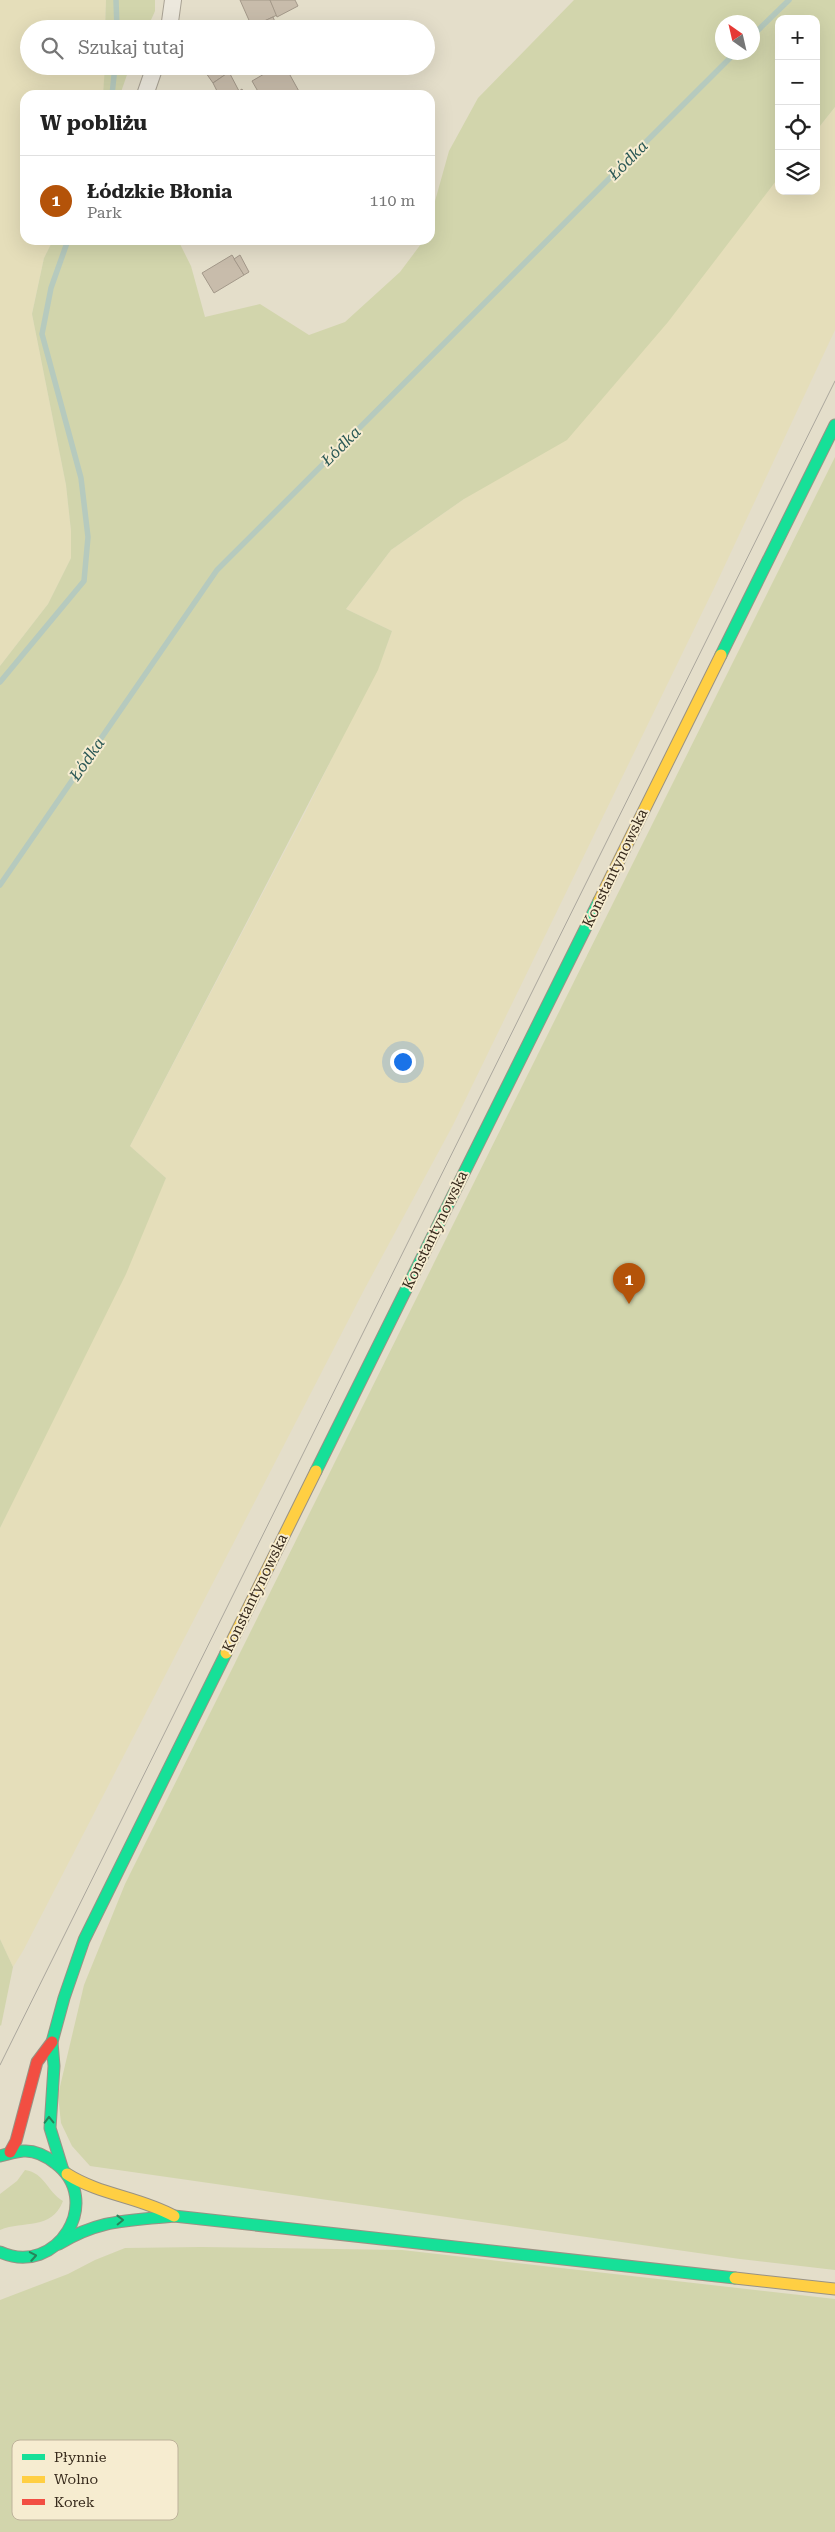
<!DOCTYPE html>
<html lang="pl">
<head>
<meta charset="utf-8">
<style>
	:root { --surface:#fff; --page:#f2f2f2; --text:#222; --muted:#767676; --line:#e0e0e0; --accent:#b45309 }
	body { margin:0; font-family:"Roboto Serif",serif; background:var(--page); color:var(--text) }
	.controls { position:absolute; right:15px; top:15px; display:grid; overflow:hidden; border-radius:10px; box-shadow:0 5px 20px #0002 }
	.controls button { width:45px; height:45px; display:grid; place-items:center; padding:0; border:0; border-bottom:1px solid var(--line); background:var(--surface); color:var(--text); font:25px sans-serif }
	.compass { position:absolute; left:715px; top:15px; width:45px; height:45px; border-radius:50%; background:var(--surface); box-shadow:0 5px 20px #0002; rotate:326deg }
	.you { position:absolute; left:402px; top:1061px; width:18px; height:18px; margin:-12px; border:4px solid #fff; border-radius:50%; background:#1a73e8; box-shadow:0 0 0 8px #1a73e833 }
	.badge { display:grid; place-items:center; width:32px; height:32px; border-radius:50%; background:var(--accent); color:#fff; font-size:16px; font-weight:700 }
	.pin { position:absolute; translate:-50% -41px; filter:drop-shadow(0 1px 2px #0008) }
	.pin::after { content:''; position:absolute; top:26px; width:18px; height:15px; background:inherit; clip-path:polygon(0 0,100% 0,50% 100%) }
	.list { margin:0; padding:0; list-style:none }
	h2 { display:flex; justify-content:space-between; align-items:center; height:65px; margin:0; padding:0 20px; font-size:21px }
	h2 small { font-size:16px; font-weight:400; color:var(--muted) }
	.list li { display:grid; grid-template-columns:32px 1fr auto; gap:15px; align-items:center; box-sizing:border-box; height:90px; padding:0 20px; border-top:1px solid var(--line) }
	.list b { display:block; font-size:19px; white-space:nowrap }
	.list p { margin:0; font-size:16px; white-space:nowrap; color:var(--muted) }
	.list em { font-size:16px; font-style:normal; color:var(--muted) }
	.icon { flex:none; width:28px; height:28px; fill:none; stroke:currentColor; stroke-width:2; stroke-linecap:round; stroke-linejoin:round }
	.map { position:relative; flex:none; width:835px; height:2532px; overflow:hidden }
	.search { position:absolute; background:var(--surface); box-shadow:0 5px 20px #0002; left:20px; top:20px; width:415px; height:55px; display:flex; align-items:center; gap:12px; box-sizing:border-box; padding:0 18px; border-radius:28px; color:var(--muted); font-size:19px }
	.panel { position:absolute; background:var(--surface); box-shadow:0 5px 20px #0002; left:20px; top:90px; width:415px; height:155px; border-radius:15px }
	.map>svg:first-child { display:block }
	.farmland { fill:#e5deba }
	.green { fill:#d2d5ac; fill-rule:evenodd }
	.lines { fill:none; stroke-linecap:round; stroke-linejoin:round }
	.stream { stroke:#b6cabe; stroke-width:5.5 }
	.building { fill:#c8bcab; stroke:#a4998a }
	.street-casing { stroke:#a9a294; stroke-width:18 }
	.fast-casing { stroke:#999284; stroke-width:13 }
	.slow-casing { stroke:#999284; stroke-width:13 }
	.jam-casing { stroke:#999284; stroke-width:13 }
	.street { stroke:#ece8dd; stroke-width:16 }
	.fast { stroke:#16e098; stroke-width:11 }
	.slow { stroke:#ffcf43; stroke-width:11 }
	.jam { stroke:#f24e42; stroke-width:11 }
	.tram { stroke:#aba79d; stroke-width:1 }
	.oneway { stroke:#26855a }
	.labels { text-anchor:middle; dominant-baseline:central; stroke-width:4; stroke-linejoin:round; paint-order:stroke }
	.street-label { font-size:15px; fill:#372a1c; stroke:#f6ecd0 }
	.water-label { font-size:16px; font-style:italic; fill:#2b5856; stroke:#f6ecd0 }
	.key { fill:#f6ecd0; stroke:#bdb29a; stroke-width:1 }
	.key-label { font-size:14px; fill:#372a1c }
</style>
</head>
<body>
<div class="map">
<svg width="835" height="2532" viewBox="0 0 835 2532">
	<rect width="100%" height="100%" fill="#e4deca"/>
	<g class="farmland">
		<path d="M0,0H106L105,29H29V66H105V78L103,95H25V240H53L44,258L32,314L66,485L71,531V558L48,604L0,666Z"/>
		<path d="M835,107V330L718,580L453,1125L364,1290L23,1951L13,1967L0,1939V1528L166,1178L130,1146L305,813L384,653L392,631L346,609L391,550L464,499L763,197L779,177V191H816V131Z"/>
	</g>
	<g class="green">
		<path d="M106,0H155V11L147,29H105Z"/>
		<path d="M574,0H835V107L816,131V19H779V177L668,322L567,440L464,499L391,550L346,609L392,631L378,670L130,1146L166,1178L126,1274L0,1528V666L48,604L71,558V531L66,485L32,314L44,258L53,240H178L191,266L205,317L260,304L309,335L345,322L400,272L424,240H430V219L449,151L478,98ZM722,22H752V52H722Z"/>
		<path d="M105,66H130L120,95H103Z"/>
		<path d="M835,457V2270L740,2259L90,2166L72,2146L61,2123L58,2095L84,1985L125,1884Z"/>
		<path d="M0,1939L13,1967L1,2026L0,2025Z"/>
		<path d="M25,2170C45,2173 47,2192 63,2201C51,2231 24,2220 0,2230V2194L17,2181Z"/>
		<path d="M201,2247L402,2250L835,2299V2532H0V2300L68,2274L95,2260L125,2248Z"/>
	</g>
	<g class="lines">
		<g class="stream">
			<path d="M116,0L117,29"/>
			<path d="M752,36L789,0"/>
			<path d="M112,95L115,66"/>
			<path d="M0,682L84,581L88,537L81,478L42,334L51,288L68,240"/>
			<path d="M0,885L217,570L736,52"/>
		</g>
	</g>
	<g class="building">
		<path d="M240,0H270L277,15L252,27Z"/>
		<path d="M270,0H295L298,6L277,17Z"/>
		<path d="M273,17L278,29H268L264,21Z"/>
		<path d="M201,66H225L229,72L213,83Z"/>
		<path d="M285,66L301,95H260L252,81L271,70L273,73Z"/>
		<path d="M229,72L239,91L242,89L245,95H219L213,83Z"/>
		<path d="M232,255L244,275L214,293L202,273Z"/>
		<path d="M240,255L249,272L244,275L234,259Z"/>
	</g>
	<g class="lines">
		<defs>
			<g id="street">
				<path d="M169,29L173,0"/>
				<path d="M145,95L155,66"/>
			</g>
			<g id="fast">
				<path d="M721,655L835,425"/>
				<path d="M316,1471L599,901"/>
				<path d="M0,2156C7,2154 15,2152 23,2151C34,2150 46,2156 55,2163C105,2200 57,2278 0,2252"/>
				<path d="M62,2167L50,2128L54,2066L52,2042L64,1998L84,1940L226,1653"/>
				<path d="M59,2244C100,2219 128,2221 174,2216L735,2278"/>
			</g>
			<g id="slow">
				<path d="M599,901L721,655"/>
				<path d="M226,1653L316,1471"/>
				<path d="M67,2174C100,2195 140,2197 174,2216"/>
				<path d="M735,2278L835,2289"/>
			</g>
			<path id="jam" d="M10,2152L16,2141L37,2062L52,2042"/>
		</defs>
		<use href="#street" class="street-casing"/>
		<use href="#fast" class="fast-casing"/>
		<use href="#slow" class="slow-casing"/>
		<use href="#jam" class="jam-casing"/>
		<use href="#street" class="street"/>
		<use href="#fast" class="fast"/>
		<use href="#slow" class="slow"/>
		<use href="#jam" class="jam"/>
		<path class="tram" d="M0,2065L835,381"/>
	</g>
	<defs><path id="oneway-chevron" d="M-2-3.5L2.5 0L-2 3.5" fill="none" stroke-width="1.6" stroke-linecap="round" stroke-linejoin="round" transform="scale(1.25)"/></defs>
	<g class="oneway">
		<use href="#oneway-chevron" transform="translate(49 2120) rotate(-91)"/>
		<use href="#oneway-chevron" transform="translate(120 2220) rotate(-1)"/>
		<use href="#oneway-chevron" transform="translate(33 2256) rotate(-10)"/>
	</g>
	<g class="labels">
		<g class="street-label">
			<text transform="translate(615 868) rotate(-64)">Konstantynowska</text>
			<text transform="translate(435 1230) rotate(-64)">Konstantynowska</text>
			<text transform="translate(255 1593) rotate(-64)">Konstantynowska</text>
		</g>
		<g class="water-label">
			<text transform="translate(628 160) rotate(-45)">Łódka</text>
			<text transform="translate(341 446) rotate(-45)">Łódka</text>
			<text transform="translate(87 759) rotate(-55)">Łódka</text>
		</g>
	</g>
	<rect x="12" y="2440" width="166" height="80" rx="8" class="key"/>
	<rect x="22" y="2454" width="23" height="6" fill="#16e098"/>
	<rect x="22" y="2476" width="23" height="7" fill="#ffcf43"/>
	<rect x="22" y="2499" width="23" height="6" fill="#f24e42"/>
	<g class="key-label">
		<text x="54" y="2462">Płynnie</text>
		<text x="54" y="2484">Wolno</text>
		<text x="54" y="2507">Korek</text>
	</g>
</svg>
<div class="controls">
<button>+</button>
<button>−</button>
<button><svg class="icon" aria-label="locate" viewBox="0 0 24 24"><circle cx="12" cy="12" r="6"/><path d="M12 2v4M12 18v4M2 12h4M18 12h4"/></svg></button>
<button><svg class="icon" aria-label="layers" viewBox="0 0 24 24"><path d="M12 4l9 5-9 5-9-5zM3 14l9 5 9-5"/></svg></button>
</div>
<svg class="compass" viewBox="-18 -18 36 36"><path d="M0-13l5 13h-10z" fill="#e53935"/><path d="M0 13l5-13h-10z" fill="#767676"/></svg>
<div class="you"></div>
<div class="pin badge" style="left:629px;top:1304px">1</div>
<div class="search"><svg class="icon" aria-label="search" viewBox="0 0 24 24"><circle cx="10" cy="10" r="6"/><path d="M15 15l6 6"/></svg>Szukaj tutaj</div>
<section class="panel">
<h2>W pobliżu<small></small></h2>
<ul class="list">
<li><span class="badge">1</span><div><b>Łódzkie Błonia</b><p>Park</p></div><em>110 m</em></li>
</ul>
</section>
</div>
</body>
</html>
